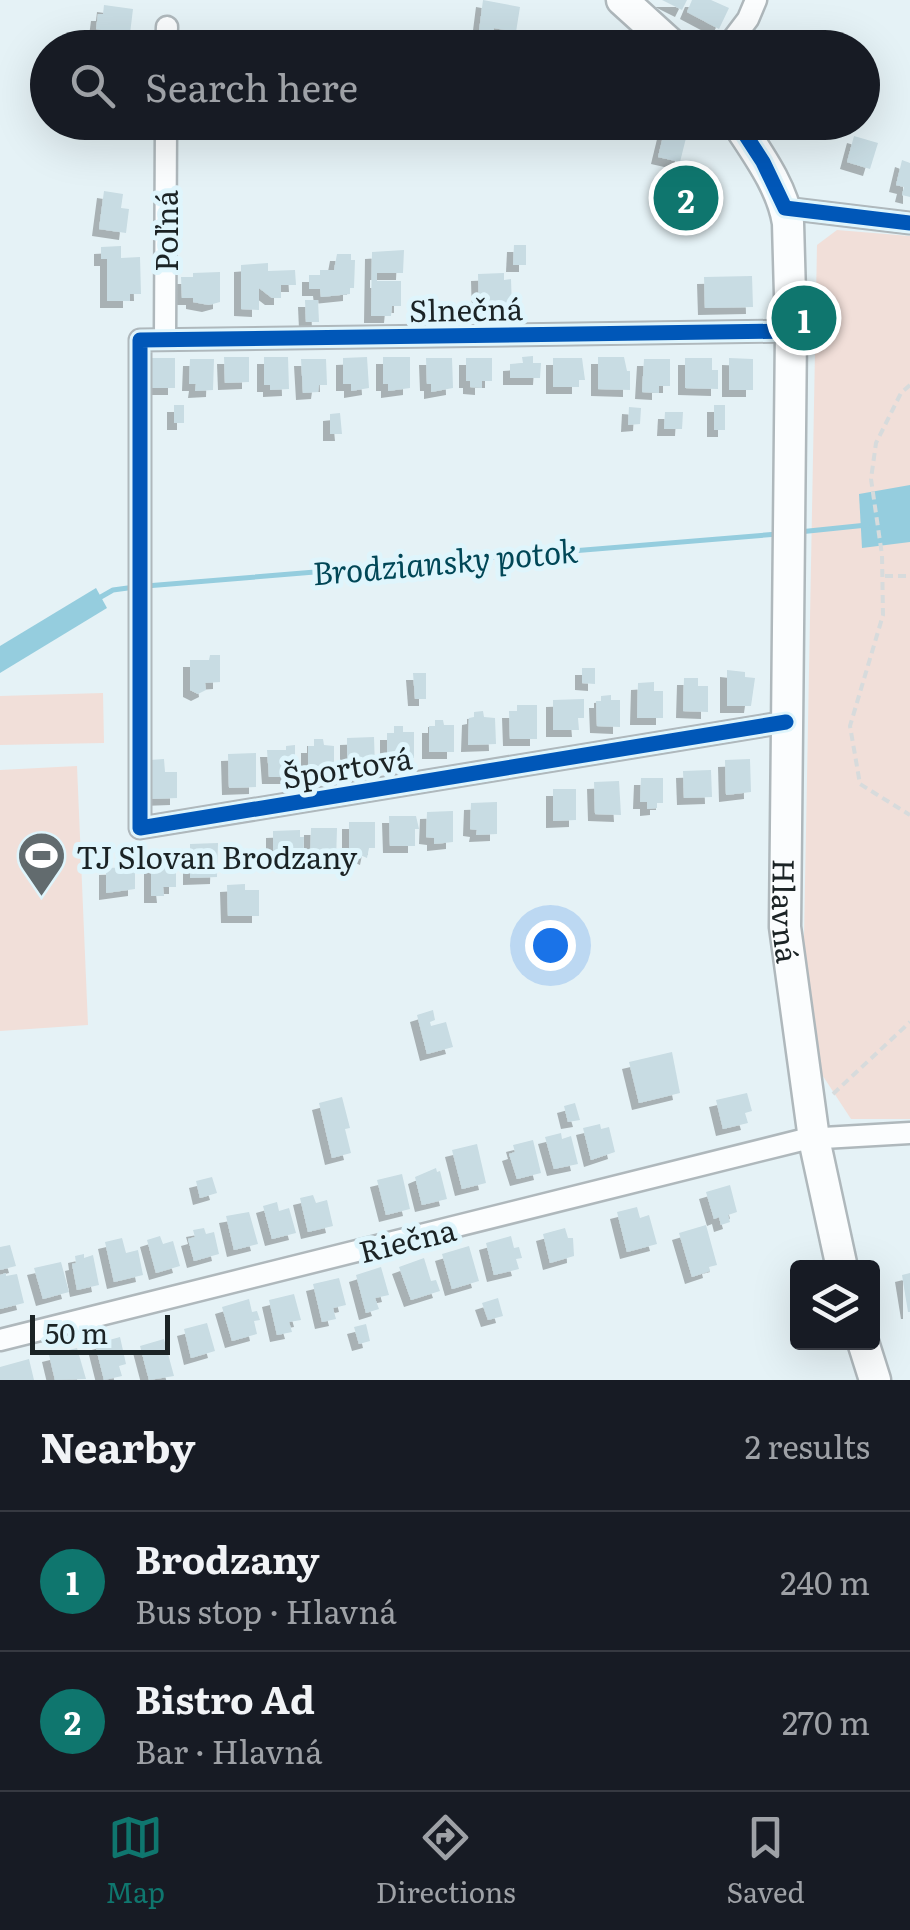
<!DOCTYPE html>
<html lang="en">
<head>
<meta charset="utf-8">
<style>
	:root { --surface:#171b24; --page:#242831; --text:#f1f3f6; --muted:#9ea1a6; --line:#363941; --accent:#0f766e }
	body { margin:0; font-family:Literata,serif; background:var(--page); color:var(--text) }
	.controls { position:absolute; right:30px; bottom:30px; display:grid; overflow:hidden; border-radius:10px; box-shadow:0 10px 40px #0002 }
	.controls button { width:90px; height:90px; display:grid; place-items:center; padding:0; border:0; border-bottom:2px solid var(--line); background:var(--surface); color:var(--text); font:50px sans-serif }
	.scale { position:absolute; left:30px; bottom:25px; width:140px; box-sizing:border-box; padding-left:10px; border:5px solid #1b2325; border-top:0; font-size:28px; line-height:35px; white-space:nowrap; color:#1b2325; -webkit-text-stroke:8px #dff5fc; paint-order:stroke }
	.you { position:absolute; left:550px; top:945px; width:35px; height:35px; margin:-25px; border:8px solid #fff; border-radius:50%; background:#1a73e8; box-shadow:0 0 0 15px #1a73e833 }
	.badge { display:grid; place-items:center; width:65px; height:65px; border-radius:50%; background:var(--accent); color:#fff; font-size:32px; font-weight:700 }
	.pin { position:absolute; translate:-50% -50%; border:5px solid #fff; box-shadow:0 2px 10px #0006 }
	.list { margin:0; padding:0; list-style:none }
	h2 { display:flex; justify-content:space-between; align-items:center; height:130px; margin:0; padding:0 40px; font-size:42px }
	h2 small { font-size:32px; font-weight:400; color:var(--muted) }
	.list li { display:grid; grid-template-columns:65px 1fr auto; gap:30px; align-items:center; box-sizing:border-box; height:140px; padding:0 40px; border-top:2px solid var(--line) }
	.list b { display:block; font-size:38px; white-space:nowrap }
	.list p { margin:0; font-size:32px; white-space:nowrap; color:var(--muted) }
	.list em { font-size:32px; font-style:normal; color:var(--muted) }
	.icon { flex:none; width:55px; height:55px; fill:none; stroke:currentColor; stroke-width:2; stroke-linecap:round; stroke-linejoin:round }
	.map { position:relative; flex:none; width:910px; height:1380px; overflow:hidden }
	.search { position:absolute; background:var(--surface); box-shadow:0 10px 40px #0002; left:30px; right:30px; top:30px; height:110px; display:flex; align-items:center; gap:25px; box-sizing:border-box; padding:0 35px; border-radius:55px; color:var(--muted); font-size:38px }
	.sheet { height:410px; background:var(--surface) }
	nav { display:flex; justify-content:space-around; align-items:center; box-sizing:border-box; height:140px; border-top:2px solid var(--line); background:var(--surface); font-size:28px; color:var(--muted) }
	nav a { display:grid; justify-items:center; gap:5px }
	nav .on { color:var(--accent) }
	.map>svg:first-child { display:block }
	.green { fill:#f1dfd9 }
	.water { fill:#95cdde }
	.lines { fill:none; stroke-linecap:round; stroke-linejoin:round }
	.stream { stroke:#95cdde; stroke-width:5 }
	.building { fill:#c8dce3; filter:url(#shadow) }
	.street-casing { stroke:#afb8bc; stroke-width:25 }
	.secondary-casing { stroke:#afb8bc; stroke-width:35 }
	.path { stroke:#d7dbdc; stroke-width:4; stroke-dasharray:8 5; stroke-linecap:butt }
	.street { stroke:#fbfdfe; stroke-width:20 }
	.secondary { stroke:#fbfdfe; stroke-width:30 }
	.cycleway-casing { stroke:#dff5fc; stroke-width:21 }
	.cycleway { stroke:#0057b8; stroke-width:15 }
	.labels { text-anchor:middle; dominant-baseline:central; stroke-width:10; stroke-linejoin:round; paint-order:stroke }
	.street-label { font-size:30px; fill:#1b2325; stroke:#dff5fc }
	.poi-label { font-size:30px; fill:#1b2325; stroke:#dff5fc; text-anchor:start }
	.water-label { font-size:32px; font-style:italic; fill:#014757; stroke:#dff5fc }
</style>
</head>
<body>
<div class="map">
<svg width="910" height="1380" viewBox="0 0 910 1380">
	<defs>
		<filter id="shadow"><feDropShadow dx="-7" dy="7" stdDeviation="0" flood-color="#0004"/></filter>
	</defs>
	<rect width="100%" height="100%" fill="#e5f2f6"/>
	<g class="green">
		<path d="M837,230L910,236V1119H851L802,1044L817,245Z"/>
		<path d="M103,693L104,743L0,745V696Z"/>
		<path d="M77,766L88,1025L0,1031V770Z"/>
	</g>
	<g class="water">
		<path d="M910,485V542L862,548L859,494Z"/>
		<path d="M96,588L107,608L0,673V646Z"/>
	</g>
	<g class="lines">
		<g class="stream">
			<path d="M799,532L867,525"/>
			<path d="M146,586L778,534"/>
			<path d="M99,598L113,590L135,587"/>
		</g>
	</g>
	<g class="building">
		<path d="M483,0L520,7L516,32L494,28L492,41L478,39Z"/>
		<path d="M662,0H687L682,10Z"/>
		<path d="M692,0H711L729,8L719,29L687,12Z"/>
		<path d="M104,5L133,9L129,42L107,44L101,30L96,29L98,14H103Z"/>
		<path d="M791,37L805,39L803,48H788Z"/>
		<path d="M608,122H636L634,131L608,126Z"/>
		<path d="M666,124L688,130L680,162L658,157Z"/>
		<path d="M854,136L878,143L870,169L847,162Z"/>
		<path d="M902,160L910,163V197L902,195L904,187L896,185Z"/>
		<path d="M684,186L694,188L689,209L675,206Z"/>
		<path d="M104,191L123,194L121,208L129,209L126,233L99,229Z"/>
		<path d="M514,245H526V265H513Z"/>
		<path d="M121,246V258L140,257L141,294H130V301H107V259H101V247Z"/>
		<path d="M404,250L403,273H377V281H401V306H392L391,316H371L372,252Z"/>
		<path d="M337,254H351V260H355L354,288H350V294L321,297L320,289H309V275H320V270H334Z"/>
		<path d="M268,263V271L295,270L296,285H281V298H272L259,288V310L241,309V265Z"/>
		<path d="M220,272V302L209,305L193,302V298H182L181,277H193V273Z"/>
		<path d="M504,273V280L511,279L512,308L479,309L478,274Z"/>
		<path d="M752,276L753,307L705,308L704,277Z"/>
		<path d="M305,300H318L319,322H306Z"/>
		<path d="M533,356V363H541L540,378H510V364L523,363L522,357Z"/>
		<path d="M224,357H249V382L225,383Z"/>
		<path d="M264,357H288L289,389L270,390V385H264Z"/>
		<path d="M367,357L369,388L351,391V384H343V358Z"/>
		<path d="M383,357H410V388L388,391V384H383Z"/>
		<path d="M598,357H624L627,371H630V390L598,389Z"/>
		<rect x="149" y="358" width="26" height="30"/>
		<path d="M426,358H452L453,388L431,392V384H427Z"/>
		<path d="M466,358H492V381H482V388L470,387V381H466Z"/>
		<path d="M553,358H582L585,380H579V387H553Z"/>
		<path d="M685,358H712V370H718V389L685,388Z"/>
		<path d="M729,358L753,359V390H729Z"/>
		<path d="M190,359H214L213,390L195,391L196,384H189Z"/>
		<path d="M301,359H326L327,385H319L318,392L303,393Z"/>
		<path d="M644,359H670V386H659V393L642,392Z"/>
		<rect x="174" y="405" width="10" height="18"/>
		<rect x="714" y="405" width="11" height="25"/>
		<path d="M629,407L641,408L640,424L628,425Z"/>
		<path d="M665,412H683L682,429H664Z"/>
		<path d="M340,413L342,434H330V414Z"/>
		<path d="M210,655H220V682L205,683L206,690L198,694L190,690V660H209Z"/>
		<path d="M582,668H595V684L582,683Z"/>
		<path d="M727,670L745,672V677L755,678L751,706H727Z"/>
		<path d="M413,673H426V699H415Z"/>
		<path d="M684,678H698V686H708V712L683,711Z"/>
		<path d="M654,682V691H663V718H637L638,683Z"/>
		<path d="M611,695V700H620V727L597,726L596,701H601V696Z"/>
		<path d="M584,699V718H578L579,730H553V700Z"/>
		<path d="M517,705H537V739H510L509,711H517Z"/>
		<path d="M483,711L484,717L495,718L496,744L468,745L469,718L474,717V712Z"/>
		<path d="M435,720H443L444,725H454V752H429V726H435Z"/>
		<path d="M394,726H403V732H414V758H387V733H394Z"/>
		<path d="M374,737L375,768H347V738Z"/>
		<path d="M314,739H323L324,745L334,746V772H308V746H314Z"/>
		<path d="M295,745V777H269L267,750H286V746Z"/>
		<path d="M256,753V787L229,788L228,754Z"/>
		<path d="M164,759L165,772H177V798L150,799V760Z"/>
		<path d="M750,759L751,792L726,795L725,760Z"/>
		<path d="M711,770L712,797L684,798L683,771Z"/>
		<path d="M641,778H663V803H657V808L647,809V802H640Z"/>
		<path d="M619,781L621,815L595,814L594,782Z"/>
		<path d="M553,789H576V820L553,821Z"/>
		<path d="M497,802V834L476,835L477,830L470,829L471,803Z"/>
		<path d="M453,811V842L434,844V838L426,837L427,812Z"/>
		<path d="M389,816H416L419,829H415V846H390Z"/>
		<path d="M349,822H375V848H369L367,858L358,854V858H349Z"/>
		<path d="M311,828H337L336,862L310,861Z"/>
		<path d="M300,830V837H304L303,861H281V852H273V831Z"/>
		<path d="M218,843L217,877L190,878V844Z"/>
		<path d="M151,856H176V887H163L164,896H151Z"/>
		<path d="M135,867V889L106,893V868Z"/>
		<path d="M245,884V890H259V916H228L227,885Z"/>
		<path d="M433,1010L435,1020L430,1022L431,1026L446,1022L453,1047L427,1054L417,1015Z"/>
		<path d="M672,1052L680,1093L639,1103L629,1062Z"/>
		<path d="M747,1093L752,1111L745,1113L748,1123L723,1129L716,1100Z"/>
		<path d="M342,1097L350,1128L345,1129L351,1153L332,1158L319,1103Z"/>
		<path d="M575,1103L580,1120L568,1122L564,1106Z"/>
		<path d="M600,1124L601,1129L609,1127L615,1152L591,1160L583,1128Z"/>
		<path d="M561,1133L562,1139L571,1136L578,1164L554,1169L545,1137Z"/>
		<path d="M533,1140L541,1173L517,1179L509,1154L515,1152L513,1145Z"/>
		<path d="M477,1144L486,1183L462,1189L452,1150Z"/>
		<path d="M436,1168L437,1172L440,1171L447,1199L422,1205L415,1177Z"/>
		<path d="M402,1174L410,1209L386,1215L377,1180Z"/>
		<path d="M212,1177L217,1193L200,1198L196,1181Z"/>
		<path d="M730,1185L737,1212L728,1215L730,1222L721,1225L719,1217L714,1219L706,1192Z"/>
		<path d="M313,1195L316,1203L327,1200L333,1226L308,1232L300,1198Z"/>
		<path d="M277,1202L279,1211L289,1208L296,1233L272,1239L263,1206Z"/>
		<path d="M637,1207L640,1218L649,1215L657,1244L627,1252L617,1212Z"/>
		<path d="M249,1212L258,1244L234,1250L226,1216Z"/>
		<path d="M706,1225L717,1265L709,1267L710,1271L692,1277L679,1233Z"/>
		<path d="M204,1228L206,1234L214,1232L219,1254L194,1261L188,1239L195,1237L193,1230Z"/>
		<path d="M565,1228L568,1238H573L574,1256L550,1263L543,1234Z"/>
		<path d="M160,1236L163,1244L173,1241L180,1266L156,1273L147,1240Z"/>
		<path d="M511,1236L514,1248L519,1247L522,1258L516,1259L519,1269L494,1275L486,1243Z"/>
		<path d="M122,1238L126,1253L138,1250L143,1275L114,1282L105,1242Z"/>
		<path d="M10,1245L16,1266L0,1270V1247Z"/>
		<path d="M469,1246L479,1281L452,1289L442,1254Z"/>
		<path d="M84,1254V1258L93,1255L99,1285L77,1290L72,1264L76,1263L75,1256Z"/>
		<path d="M424,1258L431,1281L436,1280L440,1291L411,1300L399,1267Z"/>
		<path d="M61,1262L69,1292L43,1299L34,1268Z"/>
		<path d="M381,1267L389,1295L375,1298L379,1309L366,1313L356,1275Z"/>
		<path d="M6,1273V1276L17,1274L24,1303L0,1309V1275Z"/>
		<path d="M910,1273V1312H908L902,1275Z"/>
		<path d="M339,1278L346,1305L333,1308L336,1319L322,1322L313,1284Z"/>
		<path d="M294,1294L301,1320L289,1322L292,1332L277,1335L269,1300Z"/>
		<path d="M498,1298L503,1316L488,1320L482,1303Z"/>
		<path d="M249,1299L252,1312L257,1311L260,1320L254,1321L257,1334L232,1341L222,1307Z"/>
		<path d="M207,1323L215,1351L191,1358L184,1329Z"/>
		<path d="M366,1324L370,1341L359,1344L354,1327Z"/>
		<path d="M120,1337L126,1364L119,1366L122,1376L104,1380L95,1344Z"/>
		<path d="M164,1339L174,1376L149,1380L140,1346Z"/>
		<path d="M77,1348L86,1379L55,1380L49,1355Z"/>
		<path d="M29,1359L34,1380H0V1367Z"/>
	</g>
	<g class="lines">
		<defs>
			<g id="street">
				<path d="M166,48L167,27"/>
				<path d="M726,48L748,19L756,0"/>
				<path d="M785,208L910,223"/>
				<path d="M165,339L166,122"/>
				<path d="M786,722L140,828V340L791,331"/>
				<path d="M0,1340L806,1139L910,1133"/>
			</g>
			<g id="secondary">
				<path d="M622,0L675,48"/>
				<path id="s1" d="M737,122C757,153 782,186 788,223L791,331L785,927L814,1139L842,1268"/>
				<path d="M863,1342L875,1380"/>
			</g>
		</defs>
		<use href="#street" class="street-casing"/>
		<use href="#secondary" class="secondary-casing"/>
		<g class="path">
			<path d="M910,385L901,393L876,443L871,479L882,555L883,615L850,726L860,784L910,815"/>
			<path d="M885,576H910"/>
			<path d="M833,1094L910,1022"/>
		</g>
		<use href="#street" class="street"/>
		<use href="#secondary" class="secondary"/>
		<defs>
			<g id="cycleway">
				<path d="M737,122L763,162L785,208L910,223"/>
				<path d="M786,722L140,828V340L791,331"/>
			</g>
		</defs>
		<use href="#cycleway" class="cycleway-casing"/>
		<use href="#cycleway" class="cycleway"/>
	</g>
	<defs>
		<symbol id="stadium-pin" viewBox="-11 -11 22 30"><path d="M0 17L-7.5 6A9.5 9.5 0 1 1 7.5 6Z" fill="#626b6e" stroke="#dff5fc"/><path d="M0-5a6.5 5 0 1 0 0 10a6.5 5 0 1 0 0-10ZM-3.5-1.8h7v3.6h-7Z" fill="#fff"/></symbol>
	</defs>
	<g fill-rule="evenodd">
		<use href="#stadium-pin" x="14" y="828" width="55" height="75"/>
	</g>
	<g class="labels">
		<g class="street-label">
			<text transform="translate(165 231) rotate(-90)">Poľná</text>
			<text transform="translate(466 308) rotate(-1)">Slnečná</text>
			<text transform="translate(347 766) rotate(-9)">Športová</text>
			<text stroke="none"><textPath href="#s1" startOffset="802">Hlavná</textPath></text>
			<text transform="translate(407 1239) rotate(-14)">Riečna</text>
		</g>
		<g class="poi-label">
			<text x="76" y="856">TJ Slovan Brodzany</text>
		</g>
		<g class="water-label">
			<text transform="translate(445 560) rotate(-5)">Brodziansky potok</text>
		</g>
	</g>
</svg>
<div class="controls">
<button><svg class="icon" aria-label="layers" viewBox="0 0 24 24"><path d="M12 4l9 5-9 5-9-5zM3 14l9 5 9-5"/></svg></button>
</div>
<div class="scale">50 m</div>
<div class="you"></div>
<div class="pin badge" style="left:804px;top:318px">1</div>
<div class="pin badge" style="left:686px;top:198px">2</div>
<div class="search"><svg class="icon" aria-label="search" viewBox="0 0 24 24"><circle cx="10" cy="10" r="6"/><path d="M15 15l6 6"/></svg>Search here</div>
</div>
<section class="sheet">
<h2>Nearby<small>2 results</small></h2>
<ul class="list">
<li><span class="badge">1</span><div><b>Brodzany</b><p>Bus stop · Hlavná</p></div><em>240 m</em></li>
<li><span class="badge">2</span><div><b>Bistro Ad</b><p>Bar · Hlavná</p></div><em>270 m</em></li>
</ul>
</section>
<nav>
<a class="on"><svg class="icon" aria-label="map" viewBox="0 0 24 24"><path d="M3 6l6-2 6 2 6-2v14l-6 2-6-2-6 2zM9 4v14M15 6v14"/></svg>Map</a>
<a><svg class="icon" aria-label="directions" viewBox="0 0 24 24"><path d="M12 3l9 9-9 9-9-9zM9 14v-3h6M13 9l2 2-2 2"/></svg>Directions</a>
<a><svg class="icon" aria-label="saved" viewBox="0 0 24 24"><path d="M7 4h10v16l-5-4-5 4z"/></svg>Saved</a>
</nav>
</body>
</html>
